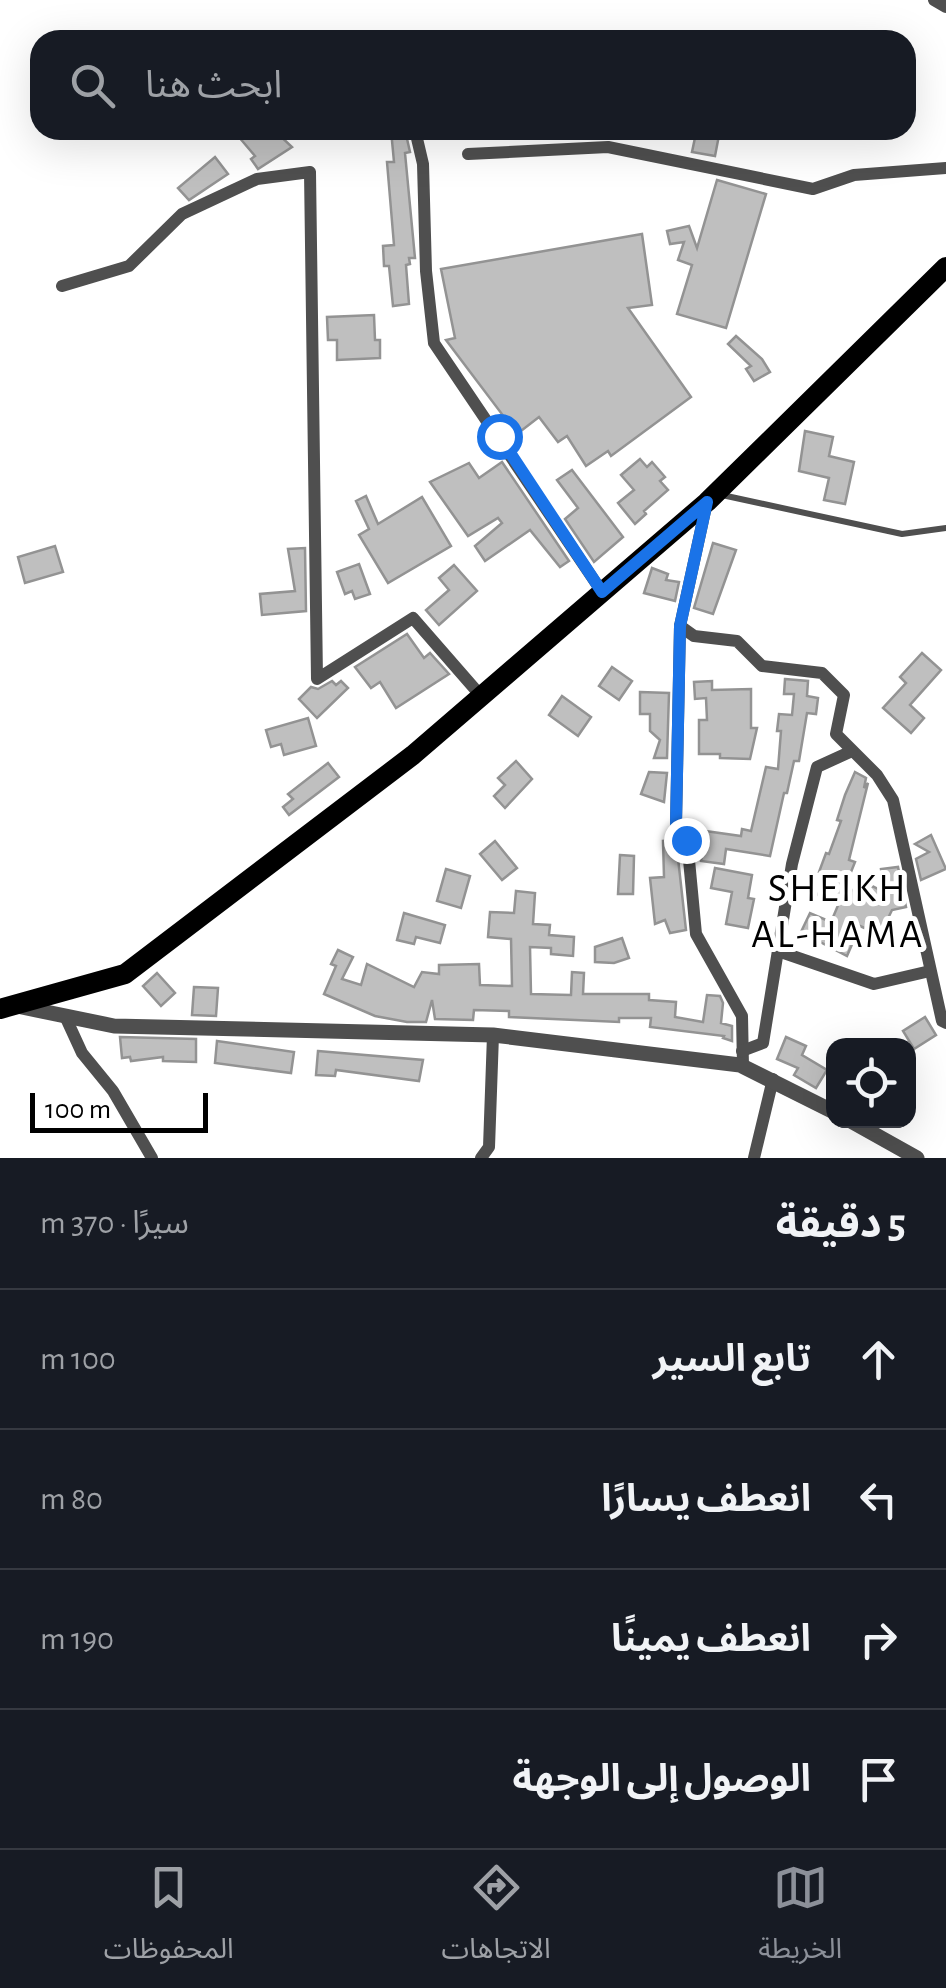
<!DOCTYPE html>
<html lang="ar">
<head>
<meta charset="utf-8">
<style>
	:root { --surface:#171b24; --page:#242831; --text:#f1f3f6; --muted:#9ea1a6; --line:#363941; --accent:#8c9099 }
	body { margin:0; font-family:"Alegreya Sans","Noto Sans Arabic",sans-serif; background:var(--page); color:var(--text); direction:rtl }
	.controls { position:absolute; right:30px; bottom:30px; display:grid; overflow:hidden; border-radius:20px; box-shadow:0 10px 40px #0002 }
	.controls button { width:90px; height:90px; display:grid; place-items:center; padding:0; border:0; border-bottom:2px solid var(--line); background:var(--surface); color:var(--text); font:50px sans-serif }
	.scale { position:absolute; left:30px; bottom:25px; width:178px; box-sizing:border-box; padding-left:10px; border:5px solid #000; border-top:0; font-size:28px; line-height:35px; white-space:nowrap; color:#000; -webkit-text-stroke:8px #fff; paint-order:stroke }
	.stop { position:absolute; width:30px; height:30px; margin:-22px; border:8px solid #1a73e8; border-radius:50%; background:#fff }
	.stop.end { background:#1a73e8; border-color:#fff; box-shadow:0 2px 10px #0008 }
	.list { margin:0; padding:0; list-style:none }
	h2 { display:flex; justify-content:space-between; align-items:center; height:130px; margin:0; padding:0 40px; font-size:42px }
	h2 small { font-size:32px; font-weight:400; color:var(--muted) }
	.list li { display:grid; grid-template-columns:65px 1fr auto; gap:30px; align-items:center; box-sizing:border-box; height:140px; padding:0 40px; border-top:2px solid var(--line) }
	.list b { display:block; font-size:38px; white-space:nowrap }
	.list em { font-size:32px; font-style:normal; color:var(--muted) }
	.icon { flex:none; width:55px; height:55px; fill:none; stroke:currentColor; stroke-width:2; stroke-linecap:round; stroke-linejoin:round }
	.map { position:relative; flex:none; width:946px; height:1158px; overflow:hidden; direction:ltr }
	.search { position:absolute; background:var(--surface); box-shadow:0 10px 40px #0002; left:30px; right:30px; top:30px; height:110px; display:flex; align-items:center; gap:25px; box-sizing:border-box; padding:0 35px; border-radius:30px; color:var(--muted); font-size:38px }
	.sheet { height:690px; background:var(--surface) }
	nav { display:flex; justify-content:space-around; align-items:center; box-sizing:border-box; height:140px; border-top:2px solid var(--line); background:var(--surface); font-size:28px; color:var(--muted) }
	nav a { display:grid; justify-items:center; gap:5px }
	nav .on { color:var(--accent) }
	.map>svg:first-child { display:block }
	.building { fill:#bfbfbf; stroke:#939393; stroke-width:2.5 }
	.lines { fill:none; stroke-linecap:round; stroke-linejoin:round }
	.service { stroke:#4f4f4f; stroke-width:6 }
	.minor { stroke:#4f4f4f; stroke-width:12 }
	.tertiary { stroke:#4f4f4f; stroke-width:15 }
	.primary { stroke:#000; stroke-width:20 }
	.route { stroke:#1a73e8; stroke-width:12 }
	.labels { text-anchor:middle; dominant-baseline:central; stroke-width:10; stroke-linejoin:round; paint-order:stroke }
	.quarter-label { font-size:40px; letter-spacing:2.5px; fill:#000; stroke:#fff }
</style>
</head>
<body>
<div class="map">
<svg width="946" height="1158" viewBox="0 0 946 1158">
	<rect width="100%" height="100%" fill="#fff"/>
	<g class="building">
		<path d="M245,130H274L292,147L258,169L251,159L255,156L238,136Z"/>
		<path d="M391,130H405L410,152L405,153L415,258H409L410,264L406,265L409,304L393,306L389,266H384L383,246L394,245L387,162H394Z"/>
		<path d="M705,130H720L715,156L692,152L696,133L704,135Z"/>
		<path d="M215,157L228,174L189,200L178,188Z"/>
		<path d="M717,180L766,194L726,328L677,314L692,265L678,260L684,242L670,244L667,231L689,226L697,248Z"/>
		<path d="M642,234L652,305L628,308L691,397L611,456L608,451L586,466L567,436L558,442L539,417L517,434L446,340L455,338L441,269Z"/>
		<path d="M374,315L375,340H380V358L337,360V340H328L327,317Z"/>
		<path d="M736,336L762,359L770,372L754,381L746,369L751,366L728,344Z"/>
		<path d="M805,431L833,437L829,456L854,462L845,504L824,500L829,478L799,471Z"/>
		<path d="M640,459L647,467L652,462L665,477L660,481L668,490L644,511L646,514L635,524L618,503L634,490L621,475Z"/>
		<path d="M502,462L569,561L560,567L530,530L485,561L475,546L502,523L498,518L468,536L430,482L469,463L479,478Z"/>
		<path d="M572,470L623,537L594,562L565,519L578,508L557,480Z"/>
		<path d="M366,496L378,524L422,497L451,546L388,583L359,535L369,529L356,501Z"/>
		<path d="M713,543L736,550L713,614L694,608Z"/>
		<path d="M55,546L63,572L25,583L18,557Z"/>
		<path d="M305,548L306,611L262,615L260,594L295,591L288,549Z"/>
		<path d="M359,564L370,594L355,599L352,591L345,594L337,572Z"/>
		<path d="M454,565L477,591L439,625L426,610L449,590L439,578Z"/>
		<path d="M652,568L668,574L666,580L679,582L675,601L644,593Z"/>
		<path d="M407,634L424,658L430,653L449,674L396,708L380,682L371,688L355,667Z"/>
		<path d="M922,653L941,670L910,705L924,718L911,733L883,708L906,683L900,677Z"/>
		<path d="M612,667L632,681L619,700L599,686Z"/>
		<path d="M785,679L808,681L807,696L818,698L816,714L807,713L799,761H794L787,793H784L770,856L726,849L724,864L701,861L705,831L741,836L742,829L751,831L766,767L778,769L781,731H777L779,714L792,715L794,694H784Z"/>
		<path d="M332,681L336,685L341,681L348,688L317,718L299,699L311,687L318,689Z"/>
		<path d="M712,681V690L751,689V728H757L750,759L720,758V754H699V720H707L706,698L695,699L694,682Z"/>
		<path d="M640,692L669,693L667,758H654L660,740L650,731V714H640Z"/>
		<path d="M562,696L591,717L578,736L549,715Z"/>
		<path d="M308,718L316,746L284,755L281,744L271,747L266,730Z"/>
		<path d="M516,761L532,779L505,808L494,796L505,785L498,778Z"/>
		<path d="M328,763L339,777L289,815L283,807L293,799L288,794Z"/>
		<path d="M649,772L667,773L664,802L641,794Z"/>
		<path d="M855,772L866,778L864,788L868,783L849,860L855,862L845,887L866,896L872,886L884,892L881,869L898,867L906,907L892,910L880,935L860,926L847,956L801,932L810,913L831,922L839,903L818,895L826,875L819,872L826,853L829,854L841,821L837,820L845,795Z"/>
		<path d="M931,835L946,869L921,880L916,859L929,852L915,844Z"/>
		<path d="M676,840L686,930L670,933L665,920L655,924L650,878L664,877L663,841Z"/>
		<path d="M495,841L517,868L502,880L480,854Z"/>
		<path d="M620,855L634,856L633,894H618Z"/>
		<path d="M715,868L752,875L748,898L754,899L748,928L726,924L732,892L711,888Z"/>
		<path d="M446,869L470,876L461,908L437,901Z"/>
		<path d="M516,891L535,893L533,924L550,925L549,935L574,937L573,956L551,954V948L530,947L531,994L571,995L572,972L584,973L583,994H649V1000L676,1002L675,1017L703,1022L707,995L720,996L723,1003L721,1023L732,1026V1041L723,1038L724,1036L650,1027L651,1018H619V1022L509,1017V1011L474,1010L473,1020L435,1019L432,1000L426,1022H407L375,1016L324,994L336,966L331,964L338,950L353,957L342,979L361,985L367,964L414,987L422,972L439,974V965L479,964L480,985L512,986L511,939L488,937L490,912L514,913Z"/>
		<path d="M404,913L445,925L440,943L416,937L414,944L397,940Z"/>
		<path d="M622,938L629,958L614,963L595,962V947Z"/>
		<path d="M157,973L175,993L161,1006L143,986Z"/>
		<path d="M194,987L218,988L216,1016L192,1015Z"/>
		<path d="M925,1017L936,1035L914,1049L903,1031Z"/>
		<path d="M120,1037L196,1039V1062L163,1061V1057L131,1061L130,1057L122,1058Z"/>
		<path d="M786,1037L806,1046L802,1055L827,1070L816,1088L794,1075L798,1068L777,1059Z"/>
		<path d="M217,1041L294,1052L291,1073L215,1063Z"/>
		<path d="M318,1051L423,1060L419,1081L336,1070L335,1076L316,1075Z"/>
	</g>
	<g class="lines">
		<path class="service" d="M722,495L902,534L946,528"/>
		<g class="minor">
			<path d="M934,0L946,7"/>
			<path d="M415,130L423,164L426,271L434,343L602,592"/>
			<path d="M468,154L608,147L813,189L854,175L946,168"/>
			<path d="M62,286L129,266L182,214L257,179L310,172L317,679L413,618L481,696"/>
			<path d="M707,502L680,626L676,824L687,839L696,934L742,1016L743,1066"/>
			<path d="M680,626L694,636L737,641L762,666L822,673L844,695L836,734L877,775L893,800L942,1021L946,1023"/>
			<path d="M778,951L874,984L930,971"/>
			<path d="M65,1016L82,1053L113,1091L152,1158"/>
			<path d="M742,1051L763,1043L792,864L817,767L852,751"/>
			<path d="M481,1158L489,1147L493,1035"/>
			<path d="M754,1158L773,1079"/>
		</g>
		<g class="tertiary">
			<path d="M17,1006L114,1026L493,1035L740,1065L834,1112"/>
			<path d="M849,1120L917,1158"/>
		</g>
		<path class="primary" d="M0,1009L125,974L413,755L707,502L946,267"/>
	</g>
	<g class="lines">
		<path class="route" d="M499,436L602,592L707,502L680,626L676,824L686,840"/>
	</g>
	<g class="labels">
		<g class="quarter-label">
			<text x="838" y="889">SHEIKH<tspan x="838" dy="46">AL-HAMA</tspan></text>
		</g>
	</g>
</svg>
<div class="controls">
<button><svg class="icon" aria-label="locate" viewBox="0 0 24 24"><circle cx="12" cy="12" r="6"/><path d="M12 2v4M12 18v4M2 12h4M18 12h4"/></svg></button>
</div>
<div class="scale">100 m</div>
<div class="stop" style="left:499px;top:436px"></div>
<div class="stop end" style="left:686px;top:840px"></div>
<div class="search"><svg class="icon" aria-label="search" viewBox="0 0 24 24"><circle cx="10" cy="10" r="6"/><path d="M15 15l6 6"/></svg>ابحث هنا</div>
</div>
<section class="sheet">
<h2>5 دقيقة<small>سيرًا · 370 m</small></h2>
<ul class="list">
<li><svg class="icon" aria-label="ahead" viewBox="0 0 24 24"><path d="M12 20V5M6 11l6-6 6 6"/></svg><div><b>تابع السير</b></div><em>100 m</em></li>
<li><svg class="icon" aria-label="left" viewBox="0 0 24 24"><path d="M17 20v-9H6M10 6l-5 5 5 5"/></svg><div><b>انعطف يسارًا</b></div><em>80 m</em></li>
<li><svg class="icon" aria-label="right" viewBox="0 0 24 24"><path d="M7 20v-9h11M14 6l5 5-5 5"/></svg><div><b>انعطف يمينًا</b></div><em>190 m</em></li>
<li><svg class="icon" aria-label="arrive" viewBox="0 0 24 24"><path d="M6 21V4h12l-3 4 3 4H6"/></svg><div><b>الوصول إلى الوجهة</b></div></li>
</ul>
</section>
<nav>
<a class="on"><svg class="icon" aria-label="map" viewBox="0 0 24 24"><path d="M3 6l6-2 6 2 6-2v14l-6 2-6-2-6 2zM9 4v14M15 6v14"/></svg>الخريطة</a>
<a><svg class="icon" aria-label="directions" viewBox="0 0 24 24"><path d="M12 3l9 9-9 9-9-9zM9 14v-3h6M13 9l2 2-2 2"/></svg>الاتجاهات</a>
<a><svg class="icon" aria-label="saved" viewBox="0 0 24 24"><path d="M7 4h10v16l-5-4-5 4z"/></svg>المحفوظات</a>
</nav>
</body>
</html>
